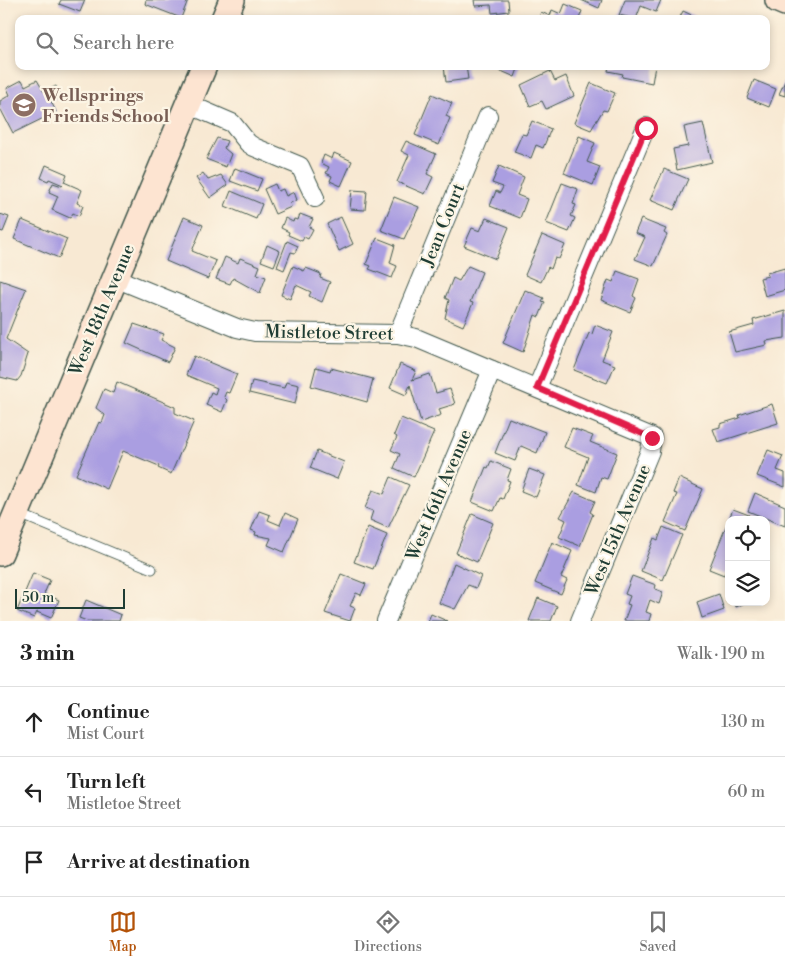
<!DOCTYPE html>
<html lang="en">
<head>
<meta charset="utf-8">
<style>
	:root { --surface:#fff; --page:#f6f6f6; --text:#222; --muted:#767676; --line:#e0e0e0; --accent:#b45309 }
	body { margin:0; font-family:"Libre Bodoni",serif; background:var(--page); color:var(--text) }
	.controls { position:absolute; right:15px; bottom:15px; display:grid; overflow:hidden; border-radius:10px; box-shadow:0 2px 8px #0003 }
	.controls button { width:45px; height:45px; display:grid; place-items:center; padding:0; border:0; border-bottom:1px solid var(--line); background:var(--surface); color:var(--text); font:25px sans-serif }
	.scale { position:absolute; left:15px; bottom:12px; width:110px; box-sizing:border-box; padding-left:5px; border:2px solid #1f3d34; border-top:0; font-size:14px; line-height:18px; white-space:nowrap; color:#1f3d34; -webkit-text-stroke:4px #fcf5e5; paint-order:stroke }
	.stop { position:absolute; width:15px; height:15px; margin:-11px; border:4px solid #e11d48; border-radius:50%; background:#fff }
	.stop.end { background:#e11d48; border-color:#fff; box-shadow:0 1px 5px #0008 }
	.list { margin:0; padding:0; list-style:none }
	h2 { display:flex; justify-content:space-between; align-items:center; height:65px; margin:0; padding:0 20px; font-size:21px }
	h2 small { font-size:16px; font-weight:400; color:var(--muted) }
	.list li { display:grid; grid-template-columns:32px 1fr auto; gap:15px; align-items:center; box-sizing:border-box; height:70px; padding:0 20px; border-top:1px solid var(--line) }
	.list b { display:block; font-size:19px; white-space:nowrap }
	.list p { margin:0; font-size:16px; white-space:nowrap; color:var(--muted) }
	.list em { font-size:16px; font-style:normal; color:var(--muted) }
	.icon { flex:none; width:28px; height:28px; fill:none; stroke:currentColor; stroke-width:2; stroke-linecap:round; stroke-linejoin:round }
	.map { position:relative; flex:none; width:785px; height:621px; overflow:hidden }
	.search { position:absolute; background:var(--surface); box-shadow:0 2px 8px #0003; left:15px; right:15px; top:15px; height:55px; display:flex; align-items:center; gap:12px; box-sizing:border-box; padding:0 18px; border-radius:10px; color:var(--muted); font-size:19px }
	.sheet { height:275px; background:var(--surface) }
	nav { display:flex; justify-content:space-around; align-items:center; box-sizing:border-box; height:70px; border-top:1px solid var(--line); background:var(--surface); font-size:14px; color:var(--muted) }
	nav a { display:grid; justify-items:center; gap:2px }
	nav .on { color:var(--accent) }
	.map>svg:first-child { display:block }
	.building { fill:#aa9ee1 }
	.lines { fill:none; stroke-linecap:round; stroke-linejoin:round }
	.lane-casing { stroke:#40574c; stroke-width:11 }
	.street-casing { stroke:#40574c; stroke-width:20 }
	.secondary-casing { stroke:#40574c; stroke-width:28 }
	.lane { stroke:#fff; stroke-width:9 }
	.street { stroke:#fff; stroke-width:18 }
	.secondary { stroke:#fde4d1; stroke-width:25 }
	.route { stroke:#e11d48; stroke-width:6 }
	.labels { text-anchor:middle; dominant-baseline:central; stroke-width:4.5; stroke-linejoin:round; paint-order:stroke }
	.education-label { font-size:18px; font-weight:bold; fill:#785e54; stroke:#fcf5e5; text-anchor:start }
	.street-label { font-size:18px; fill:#1f3d34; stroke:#fcf5e5 }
</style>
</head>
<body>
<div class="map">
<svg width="785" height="621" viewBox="0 0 785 621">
	<rect width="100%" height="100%" fill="#fcf5e5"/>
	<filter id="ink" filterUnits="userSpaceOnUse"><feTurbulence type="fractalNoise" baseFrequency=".02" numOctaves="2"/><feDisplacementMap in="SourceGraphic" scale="10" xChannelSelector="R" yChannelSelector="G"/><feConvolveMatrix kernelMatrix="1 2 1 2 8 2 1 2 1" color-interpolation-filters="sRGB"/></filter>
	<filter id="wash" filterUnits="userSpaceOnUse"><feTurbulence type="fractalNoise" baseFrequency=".0096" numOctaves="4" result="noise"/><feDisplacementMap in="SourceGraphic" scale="20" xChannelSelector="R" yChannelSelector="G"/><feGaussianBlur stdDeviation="1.12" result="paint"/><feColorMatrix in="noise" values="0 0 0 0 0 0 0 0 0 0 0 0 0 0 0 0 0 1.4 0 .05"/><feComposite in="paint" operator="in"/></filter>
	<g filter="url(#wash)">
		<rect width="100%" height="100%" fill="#f8e9d3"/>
		<g id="blocks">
			<g class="building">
				<path d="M61,0H85L80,12L59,4Z"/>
				<path d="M146,0H188L181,18L145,4Z"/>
				<path d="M474,0H508L509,11L492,13L491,5L475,6Z"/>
				<path d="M581,0H602L599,8Z"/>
				<path d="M625,0H661L656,12L641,6L636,19L619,15Z"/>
				<path d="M565,4L582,11L579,19H538L541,12L550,16L552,10L561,14Z"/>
				<path d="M683,11L700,19H679Z"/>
				<path d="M444,66H466L468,79L446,82Z"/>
				<path d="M500,66H519L515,77L499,70Z"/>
				<path d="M609,66H655L652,83L622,77L623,74L608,71Z"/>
				<path d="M550,71L555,81L566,76L574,96L546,109L542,101L530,106L521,85Z"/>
				<path d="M22,80L25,86L37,80L44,92L56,86L61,96L51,101L56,112L13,133L0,108V101L10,95L7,88Z"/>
				<path d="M754,80L776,89L769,107L747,98Z"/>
				<path d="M785,81V96L779,94Z"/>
				<path d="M591,83L615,93L607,111L603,110L591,130L574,123Z"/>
				<path d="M432,94L452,103L446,116L450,118L439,145L415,135Z"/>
				<path d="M532,121L551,129L543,148L536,145L531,158L514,152L522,134L526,135Z"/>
				<path d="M703,123L712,162L677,170L673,149L688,146L684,127Z"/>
				<path d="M579,136L595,143L587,162L600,167L593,185L564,173Z"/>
				<path d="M217,138L227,141L224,148L231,154L226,167L206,159Z"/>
				<path d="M406,141L436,154L427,174L433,177L425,194L397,182L409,155L401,151Z"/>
				<path d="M334,153L352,161L341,186L330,181L332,176L326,173L329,167L321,163L324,155L332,159Z"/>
				<path d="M46,165L67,174L64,182L82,190L77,203L83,206L79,216L73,213L70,218L52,210L58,196L49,192L53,183L62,186L63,185L49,179L48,181L41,178Z"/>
				<path d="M499,166L524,177L517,195L527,199L520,218L490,206L496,191L500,193L503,187L492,183Z"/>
				<path d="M235,168L262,179L257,191L230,181Z"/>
				<path d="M664,169L688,179L674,210L650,200Z"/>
				<path d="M203,173L208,180L221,175L228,185L210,198L196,178Z"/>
				<path d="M562,183L578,189L573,204L576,205L571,216L575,218L569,232L546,223Z"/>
				<path d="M275,184L278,191L283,189L286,196L294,192L297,200L290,203L291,207L275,214L264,189Z"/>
				<path d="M352,190L367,191L365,210L350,209Z"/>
				<path d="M231,191L262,204L256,219L225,206Z"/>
				<path d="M394,197L419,207L404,239L381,230Z"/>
				<path d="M0,214L9,217L3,232L0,231Z"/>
				<path d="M300,214L313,219L309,227L313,229L308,239L304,237L302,241L288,235L289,232L281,228L285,218L293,222L294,219L298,220Z"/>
				<path d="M184,217L203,225L192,251L216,261L208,279L166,261Z"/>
				<path d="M341,217L353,244L339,251L327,224Z"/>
				<path d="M486,218L509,227L496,259L464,246L472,228L480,231Z"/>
				<path d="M641,219L666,229L664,233L667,235L653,266L635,259L645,237L635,233Z"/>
				<path d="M22,220L67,239L59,258L14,239Z"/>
				<path d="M542,235L565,245L559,259L555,258L551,269L548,267L541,282L525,275Z"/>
				<path d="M377,238L395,245L390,263L397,266L392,278L369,269L371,266L366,264Z"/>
				<path d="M287,241L298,246L295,253L291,252L284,270L277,267Z"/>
				<path d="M267,245L280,251L274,266L261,261Z"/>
				<path d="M225,257L238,263L240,258L260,266L257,274L266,277L260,293L233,278L230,284L216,279Z"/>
				<path d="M293,266L304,271L306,268L321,274L320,278L330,282L322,302L309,296L311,292L296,285L290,299L281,295Z"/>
				<path d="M468,266L482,272L470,302L473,303L463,326L445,318L449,300L445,298L453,278L459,281Z"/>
				<path d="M785,268V290L765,296L760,278L768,276L767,273Z"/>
				<path d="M617,271L639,279L633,296L636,298L630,312L601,300L608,280L613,282Z"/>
				<path d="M0,280L26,289L6,339L28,354L21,376L17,381L0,377Z"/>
				<path d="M525,290L544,298L542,301L545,302L539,317L535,315L523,352L503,343Z"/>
				<path d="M785,311V338L766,341L767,345L735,352L729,332L754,325L753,320Z"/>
				<path d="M134,324L164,334L161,340L175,347L168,362L126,343Z"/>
				<path d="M595,325L613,332L602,360L615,365L607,383L574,370L589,333L592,334Z"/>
				<path d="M194,356L237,374L229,393L226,392L224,397L227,400L222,412L206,405L211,392L215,394L217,388L186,375Z"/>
				<path d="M400,364L416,371L412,380L430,374L436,393L450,389L455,404L439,409L441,415L421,422L410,385L406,395L390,388Z"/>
				<path d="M316,367L330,371L331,368L373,379L367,402L311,386Z"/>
				<path d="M252,381L284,388L286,382L299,385L295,404L249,393Z"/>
				<path d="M117,382L175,407V413L194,421L171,474L158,468L159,466L123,451L107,489L76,475L99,422L102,423L105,415L96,408L104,389L113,393Z"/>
				<path d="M772,404L778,423L718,442L713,429L720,427V424L740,418L739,415Z"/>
				<path d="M401,418L434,432L414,477L394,468L400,454L391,450L397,437L394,435Z"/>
				<path d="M509,418L545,432L537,453L521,446L515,461L495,453Z"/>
				<path d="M572,428L593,436L590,442L617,453L607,479L601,477L596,492L578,485L588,457L564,447Z"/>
				<path d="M768,450L783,456L777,470L785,473V487L757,476Z"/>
				<path d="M317,451L344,462L337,479L310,468Z"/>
				<path d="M491,461L511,469L507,480L510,481L503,499L500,498L494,511L472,502L486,467L488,468Z"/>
				<path d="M529,469L545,475L536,497L521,491Z"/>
				<path d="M391,477L409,485L388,528L370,520L373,511L365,508L373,490L384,494Z"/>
				<path d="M679,478L703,489L685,531L665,522L677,494L673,493Z"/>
				<path d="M574,492L595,501L590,512L593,514L580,546L559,537L566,520L560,517Z"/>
				<path d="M755,493L785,506V526L748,511Z"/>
				<path d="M733,509L749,515L747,520H729V564L724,575L709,569Z"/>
				<path d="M259,511L270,515L268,520L280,525L285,513L298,519L284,552L268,545L271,538L255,535L256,532L251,530Z"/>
				<path d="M472,514L493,523L477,562L456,553Z"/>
				<path d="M368,527L387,535L373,569L354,562Z"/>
				<path d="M663,527L682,535L663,580L641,571L654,538L658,540Z"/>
				<path d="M552,542L572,551L561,577L567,580L561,594L535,583Z"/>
				<path d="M454,563L481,576L476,588L468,585L455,609L439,603Z"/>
				<path d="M33,573L50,580L44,594L59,600L51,618L37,612L34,618L17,611Z"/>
				<path d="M341,574L366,584L361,595L356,593L350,606L355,608L350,621L325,613Z"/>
				<path d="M632,576L656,585L655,589L663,592L659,604L650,600L646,612L651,614L649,621H624L630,605L627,604L630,596L625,594Z"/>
				<path d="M719,594L724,610L702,618L697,602Z"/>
				<path d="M538,598L557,606L551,621H529Z"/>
				<path d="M86,600L121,615L119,621H87L79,618Z"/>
				<path d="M734,602H747L736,607Z"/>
				<path d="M431,614L447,621H428Z"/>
			</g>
		</g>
	</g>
	<g filter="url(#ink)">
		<use href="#blocks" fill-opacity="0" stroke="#40574c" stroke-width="1"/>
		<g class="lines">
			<defs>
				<path id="lane" d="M17,513L152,569"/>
				<g id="street">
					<path d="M188,104L232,123L248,143L254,147L300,166L315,198"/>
					<path d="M115,278L237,328L255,332L398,334L416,338L652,437L650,451L580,621"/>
					<path d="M398,334L488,116"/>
					<path d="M537,388L646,127"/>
					<path d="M386,621L492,370"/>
				</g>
				<g id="secondary">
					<path d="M778,0L785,3"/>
					<path d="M224,19L232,0"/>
					<path d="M0,553L204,66"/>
				</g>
			</defs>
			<use href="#lane" class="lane-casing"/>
			<use href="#street" class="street-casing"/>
			<use href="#secondary" class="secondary-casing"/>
			<use href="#lane" class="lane"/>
			<use href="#street" class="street"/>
			<use href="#secondary" class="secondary"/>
		</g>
	</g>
	<g class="lines" filter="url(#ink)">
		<path class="route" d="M646,128L537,388L652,438"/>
	</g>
	<defs>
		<symbol id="school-disc" viewBox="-11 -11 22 22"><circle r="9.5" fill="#8d6e63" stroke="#fcf5e5"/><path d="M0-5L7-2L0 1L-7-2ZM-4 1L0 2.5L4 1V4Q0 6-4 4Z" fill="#fff"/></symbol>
	</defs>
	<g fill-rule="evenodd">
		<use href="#school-disc" x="10" y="91" width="28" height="28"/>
	</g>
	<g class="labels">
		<g class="education-label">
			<text x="42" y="95">Wellsprings<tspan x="42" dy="21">Friends School</tspan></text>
		</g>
		<g class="street-label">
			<text transform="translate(443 225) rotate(-68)">Jean Court</text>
			<text transform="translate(102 310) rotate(-67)">West 18th Avenue</text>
			<text transform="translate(329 333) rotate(1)">Mistletoe Street</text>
			<text transform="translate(439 495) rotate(-67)">West 16th Avenue</text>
			<text transform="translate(618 530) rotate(-67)">West 15th Avenue</text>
		</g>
	</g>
</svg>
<div class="controls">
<button><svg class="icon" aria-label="locate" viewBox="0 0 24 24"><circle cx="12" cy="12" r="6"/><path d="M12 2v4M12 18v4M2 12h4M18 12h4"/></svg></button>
<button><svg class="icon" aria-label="layers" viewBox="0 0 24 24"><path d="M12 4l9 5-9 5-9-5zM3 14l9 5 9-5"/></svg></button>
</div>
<div class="scale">50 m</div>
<div class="stop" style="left:646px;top:128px"></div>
<div class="stop end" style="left:652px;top:438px"></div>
<div class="search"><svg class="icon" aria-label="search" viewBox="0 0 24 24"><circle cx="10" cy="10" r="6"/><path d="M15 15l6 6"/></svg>Search here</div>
</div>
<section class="sheet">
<h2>3 min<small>Walk · 190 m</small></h2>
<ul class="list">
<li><svg class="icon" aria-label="ahead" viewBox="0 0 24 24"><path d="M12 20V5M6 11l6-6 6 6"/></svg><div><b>Continue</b><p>Mist Court</p></div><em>130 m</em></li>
<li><svg class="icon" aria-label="left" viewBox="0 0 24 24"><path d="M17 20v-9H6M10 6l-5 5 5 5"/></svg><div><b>Turn left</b><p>Mistletoe Street</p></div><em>60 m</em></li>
<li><svg class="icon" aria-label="arrive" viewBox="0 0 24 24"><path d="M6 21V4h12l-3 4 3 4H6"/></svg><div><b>Arrive at destination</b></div></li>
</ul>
</section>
<nav>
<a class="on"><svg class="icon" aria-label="map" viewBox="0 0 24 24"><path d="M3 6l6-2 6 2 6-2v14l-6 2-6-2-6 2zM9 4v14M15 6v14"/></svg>Map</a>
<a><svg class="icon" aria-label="directions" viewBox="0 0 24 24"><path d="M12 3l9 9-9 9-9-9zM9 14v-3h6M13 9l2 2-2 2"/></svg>Directions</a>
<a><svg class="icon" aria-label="saved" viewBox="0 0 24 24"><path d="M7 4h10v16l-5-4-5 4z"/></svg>Saved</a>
</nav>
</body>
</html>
